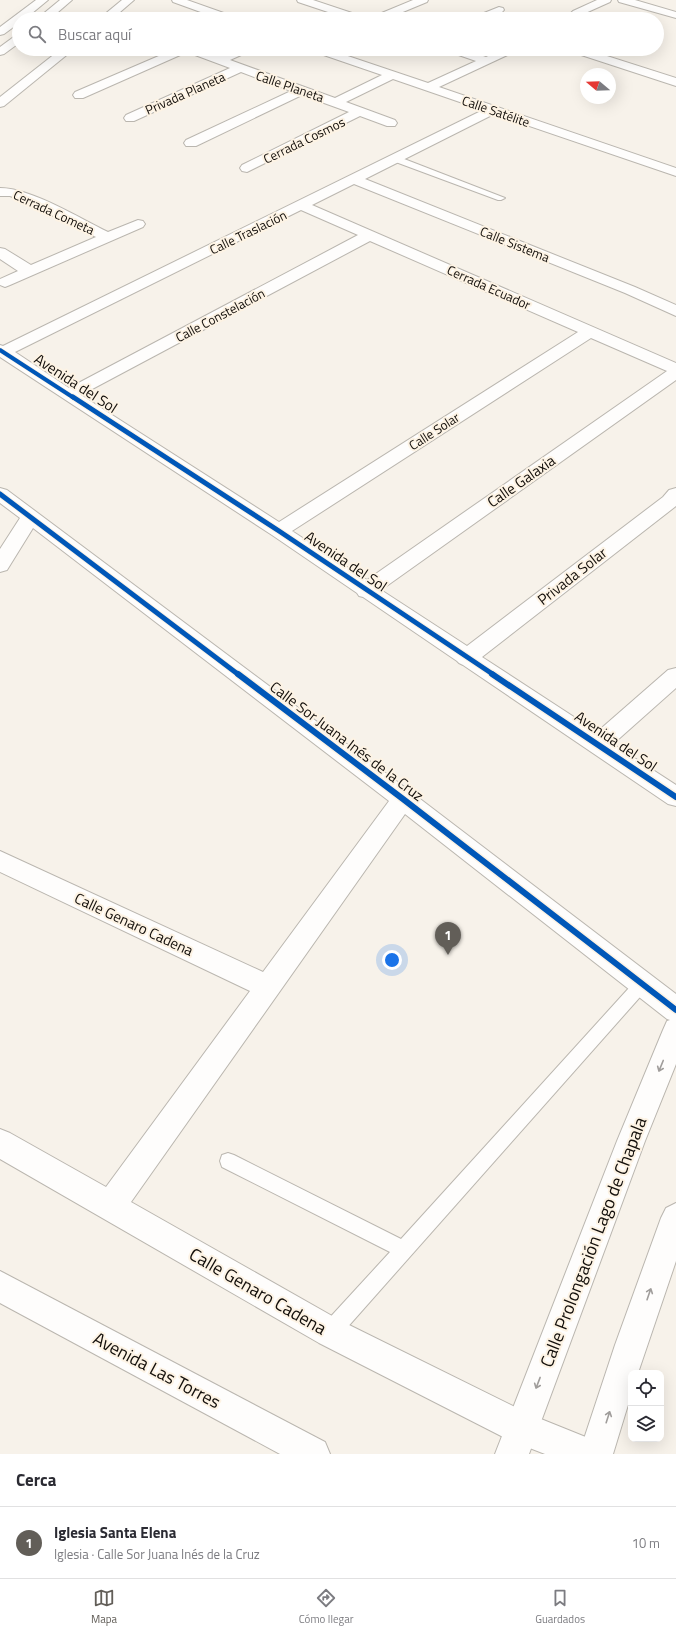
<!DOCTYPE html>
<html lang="es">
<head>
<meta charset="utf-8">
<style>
	:root { --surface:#fff; --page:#f7f7f7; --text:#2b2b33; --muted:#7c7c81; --line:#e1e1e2; --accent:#625e58 }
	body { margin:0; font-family:"Titillium Web",sans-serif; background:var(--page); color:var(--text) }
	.controls { position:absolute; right:12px; bottom:12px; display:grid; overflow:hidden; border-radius:8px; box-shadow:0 4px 16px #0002 }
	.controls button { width:36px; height:36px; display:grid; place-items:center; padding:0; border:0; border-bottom:1px solid var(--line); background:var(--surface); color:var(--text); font:20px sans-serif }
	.compass { position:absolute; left:580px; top:68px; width:36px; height:36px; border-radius:50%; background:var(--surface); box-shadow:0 4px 16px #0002; rotate:289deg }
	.you { position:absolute; left:392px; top:960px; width:14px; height:14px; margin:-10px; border:3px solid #fff; border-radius:50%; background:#1a73e8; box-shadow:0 0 0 6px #1a73e833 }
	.badge { display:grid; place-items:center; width:26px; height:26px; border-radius:50%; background:var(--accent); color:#fff; font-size:13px; font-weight:700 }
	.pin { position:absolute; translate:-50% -33px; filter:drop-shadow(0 1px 2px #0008) }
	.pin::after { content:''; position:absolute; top:21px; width:14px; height:12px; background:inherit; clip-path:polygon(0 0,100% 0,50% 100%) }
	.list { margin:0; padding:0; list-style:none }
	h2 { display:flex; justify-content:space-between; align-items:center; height:52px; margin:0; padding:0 16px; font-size:17px }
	h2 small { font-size:13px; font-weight:400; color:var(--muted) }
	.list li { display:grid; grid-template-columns:26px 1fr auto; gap:12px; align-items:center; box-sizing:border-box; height:72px; padding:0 16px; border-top:1px solid var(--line) }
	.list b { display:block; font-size:15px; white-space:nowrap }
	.list p { margin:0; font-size:13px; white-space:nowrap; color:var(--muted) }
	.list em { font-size:13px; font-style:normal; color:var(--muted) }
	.icon { flex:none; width:22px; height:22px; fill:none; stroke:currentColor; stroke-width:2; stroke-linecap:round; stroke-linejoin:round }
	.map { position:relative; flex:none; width:676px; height:1454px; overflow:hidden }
	.search { position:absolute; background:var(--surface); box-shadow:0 4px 16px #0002; left:12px; right:12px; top:12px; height:44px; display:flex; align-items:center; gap:10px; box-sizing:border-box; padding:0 14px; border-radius:22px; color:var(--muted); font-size:15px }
	.sheet { height:124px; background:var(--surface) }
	nav { display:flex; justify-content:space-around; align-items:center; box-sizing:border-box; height:56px; border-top:1px solid var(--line); background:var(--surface); font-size:11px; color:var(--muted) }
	nav a { display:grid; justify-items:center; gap:2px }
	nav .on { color:var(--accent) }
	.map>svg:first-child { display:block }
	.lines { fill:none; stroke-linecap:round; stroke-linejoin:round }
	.service-casing { stroke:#bab6af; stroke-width:2 }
	.minor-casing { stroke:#bab6af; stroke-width:2 }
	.tertiary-casing { stroke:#bab6af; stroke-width:2 }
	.secondary-casing { stroke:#bab6af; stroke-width:2 }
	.service { fill:#fefdfc; fill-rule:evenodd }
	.minor { fill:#fefdfc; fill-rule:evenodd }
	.tertiary { fill:#fefdfc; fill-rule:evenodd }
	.secondary { fill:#fefdfc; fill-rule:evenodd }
	.cycleway-far2-casing { stroke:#fdf3e4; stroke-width:5.5 }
	.cycleway-far1-casing { stroke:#fdf3e4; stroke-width:7 }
	.cycleway-casing { stroke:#fdf3e4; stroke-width:9 }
	.cycleway-far2 { stroke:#0057b8; stroke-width:4 }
	.cycleway-far1 { stroke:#0057b8; stroke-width:5 }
	.cycleway { stroke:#0057b8; stroke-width:6 }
	.oneway { stroke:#a09d9b }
	.labels { text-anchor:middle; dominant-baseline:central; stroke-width:4; stroke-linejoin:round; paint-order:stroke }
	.far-street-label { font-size:13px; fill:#120e0a; stroke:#fdf3e4 }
	.street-label { font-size:15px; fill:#120e0a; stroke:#fdf3e4 }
	.near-street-label { font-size:18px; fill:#120e0a; stroke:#fdf3e4 }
</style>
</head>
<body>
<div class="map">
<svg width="676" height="1454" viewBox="0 0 676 1454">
	<rect width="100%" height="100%" fill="#f7f2ea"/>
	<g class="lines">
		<defs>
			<g id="service">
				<path d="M393,157H399L505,198L501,200H498L393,161Z"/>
				<path d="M643,976L648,978L651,983L648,988L337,1339L330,1341L323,1339L321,1332L323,1325L390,1252L222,1167L220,1161L222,1155L228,1153L234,1155L401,1239L638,978Z"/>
			</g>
			<g id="minor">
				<path d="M122,0H134L112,19H99Z"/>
				<path d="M172,0H187L235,17L237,19H220L173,2Z"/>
				<path d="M297,0H313L364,17L366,19H349L298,2Z"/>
				<path d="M413,0H428L427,2L386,19H370L372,17Z"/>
				<path d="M597,0H611L610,2L581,15L577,16L571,13L573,11Z"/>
				<path d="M618,0H635L676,12V18L619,2Z"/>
				<path d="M499,7L503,8L504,10C497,19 483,19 472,19L474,17Z"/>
				<path d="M61,49H74L4,106L0,107V97Z"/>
				<path d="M175,49H199L219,56L236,49H252L250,51L230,60L335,98L382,75L312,51L310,49H327L428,83L476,61L447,51L445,49H463L486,57L503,49H518L516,51L439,87L676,168V176L494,114L365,179L635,287L676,305V316L625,293L354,184L312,205L676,363V380L381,590L467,646L663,497L669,490L676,488V506L482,657L597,732L668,670L676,668V688L613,744L676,785V806L668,804L463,665L459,663L457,661L363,597L359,596L357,593L272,535L0,357V345L3,346L483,110L393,79L346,102L395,120L397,123L395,126H387L360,116L247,172L242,171L240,168L242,165L349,112L302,95L196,146H186L184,143L186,140L291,91L241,72L134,121H126L124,118L126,115L230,68L187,52L83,98H75L73,95L75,92ZM301,210L358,235L69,388L15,352ZM370,241L578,332L279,522L81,395ZM591,338L667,371L367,580L292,531Z"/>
				<path d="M567,49H585L676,78V86L569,51Z"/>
				<path d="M0,188C31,188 79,218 108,232L138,220L143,221L145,224L143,227L10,285L5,287L0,285V279L18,271L0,259V248L5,249L31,265L96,237L21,200L10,196H0Z"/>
				<path d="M0,488L7,490L411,792L676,994V1022L667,1019L405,814L131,1202L341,1321L531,1415L598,1442L603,1454H545L509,1440L319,1343L0,1159V1129L10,1133L106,1187L250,991L0,872V851L263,972L389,801L33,528L7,570L0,572V549L20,518L0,503Z"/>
			</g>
			<path id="tertiary" d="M0,1271L325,1442L330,1454H280L0,1303Z"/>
			<g id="secondary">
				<path d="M36,0H48L25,19H19V23L4,34L0,35V27Z"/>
				<path d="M60,0H72L50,19H37Z"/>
				<path d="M19,35V43L4,54L0,55V47L15,36Z"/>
				<path d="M676,1018V1064L645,1141L529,1454H495L617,1141L663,1030L667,1021Z"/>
				<path d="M676,1203V1261L638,1373H631V1395L613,1454H579L615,1345L661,1218L666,1208Z"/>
			</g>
		</defs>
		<use href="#service" class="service-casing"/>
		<use href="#minor" class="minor-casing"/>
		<use href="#tertiary" class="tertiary-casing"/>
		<use href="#secondary" class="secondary-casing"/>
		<use href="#service" class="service"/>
		<use href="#minor" class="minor"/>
		<use href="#tertiary" class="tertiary"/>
		<use href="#secondary" class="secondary"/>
		<defs>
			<path id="cycleway-far2" d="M0,350L74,398"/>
			<g id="cycleway-far1">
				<path d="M73,397L279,531L494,675"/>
				<path d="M0,494L239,675"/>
			</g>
			<g id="cycleway">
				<path d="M238,674L403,799L676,1010"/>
				<path d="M492,674L676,797"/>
			</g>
		</defs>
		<use href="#cycleway-far2" class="cycleway-far2-casing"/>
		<use href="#cycleway-far1" class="cycleway-far1-casing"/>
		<use href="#cycleway" class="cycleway-casing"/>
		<use href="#cycleway-far2" class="cycleway-far2"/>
		<use href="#cycleway-far1" class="cycleway-far1"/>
		<use href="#cycleway" class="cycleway"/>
	</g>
	<defs><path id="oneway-shaft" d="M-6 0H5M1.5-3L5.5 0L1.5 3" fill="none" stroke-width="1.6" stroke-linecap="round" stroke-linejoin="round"/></defs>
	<g class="oneway">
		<use href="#oneway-shaft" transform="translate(661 1066) rotate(112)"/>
		<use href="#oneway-shaft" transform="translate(649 1294) rotate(-71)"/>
		<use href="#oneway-shaft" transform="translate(538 1383) rotate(111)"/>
		<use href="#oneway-shaft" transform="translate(608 1417) rotate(-72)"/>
	</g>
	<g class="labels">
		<g class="far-street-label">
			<text transform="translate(290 86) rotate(19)">Calle Planeta</text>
			<text transform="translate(185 93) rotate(-24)">Privada Planeta</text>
			<text transform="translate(496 111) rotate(19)">Calle Satélite</text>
			<text transform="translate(304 140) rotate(-26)">Cerrada Cosmos</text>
			<text transform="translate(54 212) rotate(25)">Cerrada Cometa</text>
			<text transform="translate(248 232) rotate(-26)">Calle Traslación</text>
			<text transform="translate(515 244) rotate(22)">Calle Sistema</text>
			<text transform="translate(489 287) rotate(24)">Cerrada Ecuador</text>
			<text transform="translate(220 315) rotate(-28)">Calle Constelación</text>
			<text transform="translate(434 431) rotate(-33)">Calle Solar</text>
		</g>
		<g class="street-label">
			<text transform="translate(76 383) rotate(33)">Avenida del Sol</text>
			<text transform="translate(521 481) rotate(-35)">Calle Galaxia</text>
			<text transform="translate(346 561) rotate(34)">Avenida del Sol</text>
			<text transform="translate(572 576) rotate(-38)">Privada Solar</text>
			<text transform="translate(347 741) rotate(37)">Calle Sor Juana Inés de la Cruz</text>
			<text transform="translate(616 741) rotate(34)">Avenida del Sol</text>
			<text transform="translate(134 924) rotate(25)">Calle Genaro Cadena</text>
		</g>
		<g class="near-street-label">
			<text transform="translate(593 1242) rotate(-69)">Calle Prolongación Lago de Chapala</text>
			<text transform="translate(258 1291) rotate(30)">Calle Genaro Cadena</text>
			<text transform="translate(157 1370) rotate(28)">Avenida Las Torres</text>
		</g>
	</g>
</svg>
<div class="controls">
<button><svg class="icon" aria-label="locate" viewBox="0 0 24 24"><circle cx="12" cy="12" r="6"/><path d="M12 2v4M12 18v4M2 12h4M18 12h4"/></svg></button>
<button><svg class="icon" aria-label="layers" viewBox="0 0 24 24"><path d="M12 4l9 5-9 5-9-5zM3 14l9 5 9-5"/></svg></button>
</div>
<svg class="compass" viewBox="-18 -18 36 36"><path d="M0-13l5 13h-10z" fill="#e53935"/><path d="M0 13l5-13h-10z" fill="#7c7c81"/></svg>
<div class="you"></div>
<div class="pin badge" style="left:448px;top:955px">1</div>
<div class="search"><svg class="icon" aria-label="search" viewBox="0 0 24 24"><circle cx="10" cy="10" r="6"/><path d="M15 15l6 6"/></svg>Buscar aquí</div>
</div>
<section class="sheet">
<h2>Cerca<small></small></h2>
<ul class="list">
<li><span class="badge">1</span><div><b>Iglesia Santa Elena</b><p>Iglesia · Calle Sor Juana Inés de la Cruz</p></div><em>10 m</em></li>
</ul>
</section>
<nav>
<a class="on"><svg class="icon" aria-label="map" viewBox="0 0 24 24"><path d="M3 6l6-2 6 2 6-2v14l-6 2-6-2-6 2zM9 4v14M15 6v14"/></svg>Mapa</a>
<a><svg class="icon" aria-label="directions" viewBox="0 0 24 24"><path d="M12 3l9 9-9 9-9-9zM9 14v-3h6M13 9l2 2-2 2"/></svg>Cómo llegar</a>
<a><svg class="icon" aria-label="saved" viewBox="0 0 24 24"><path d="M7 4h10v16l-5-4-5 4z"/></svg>Guardados</a>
</nav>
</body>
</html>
